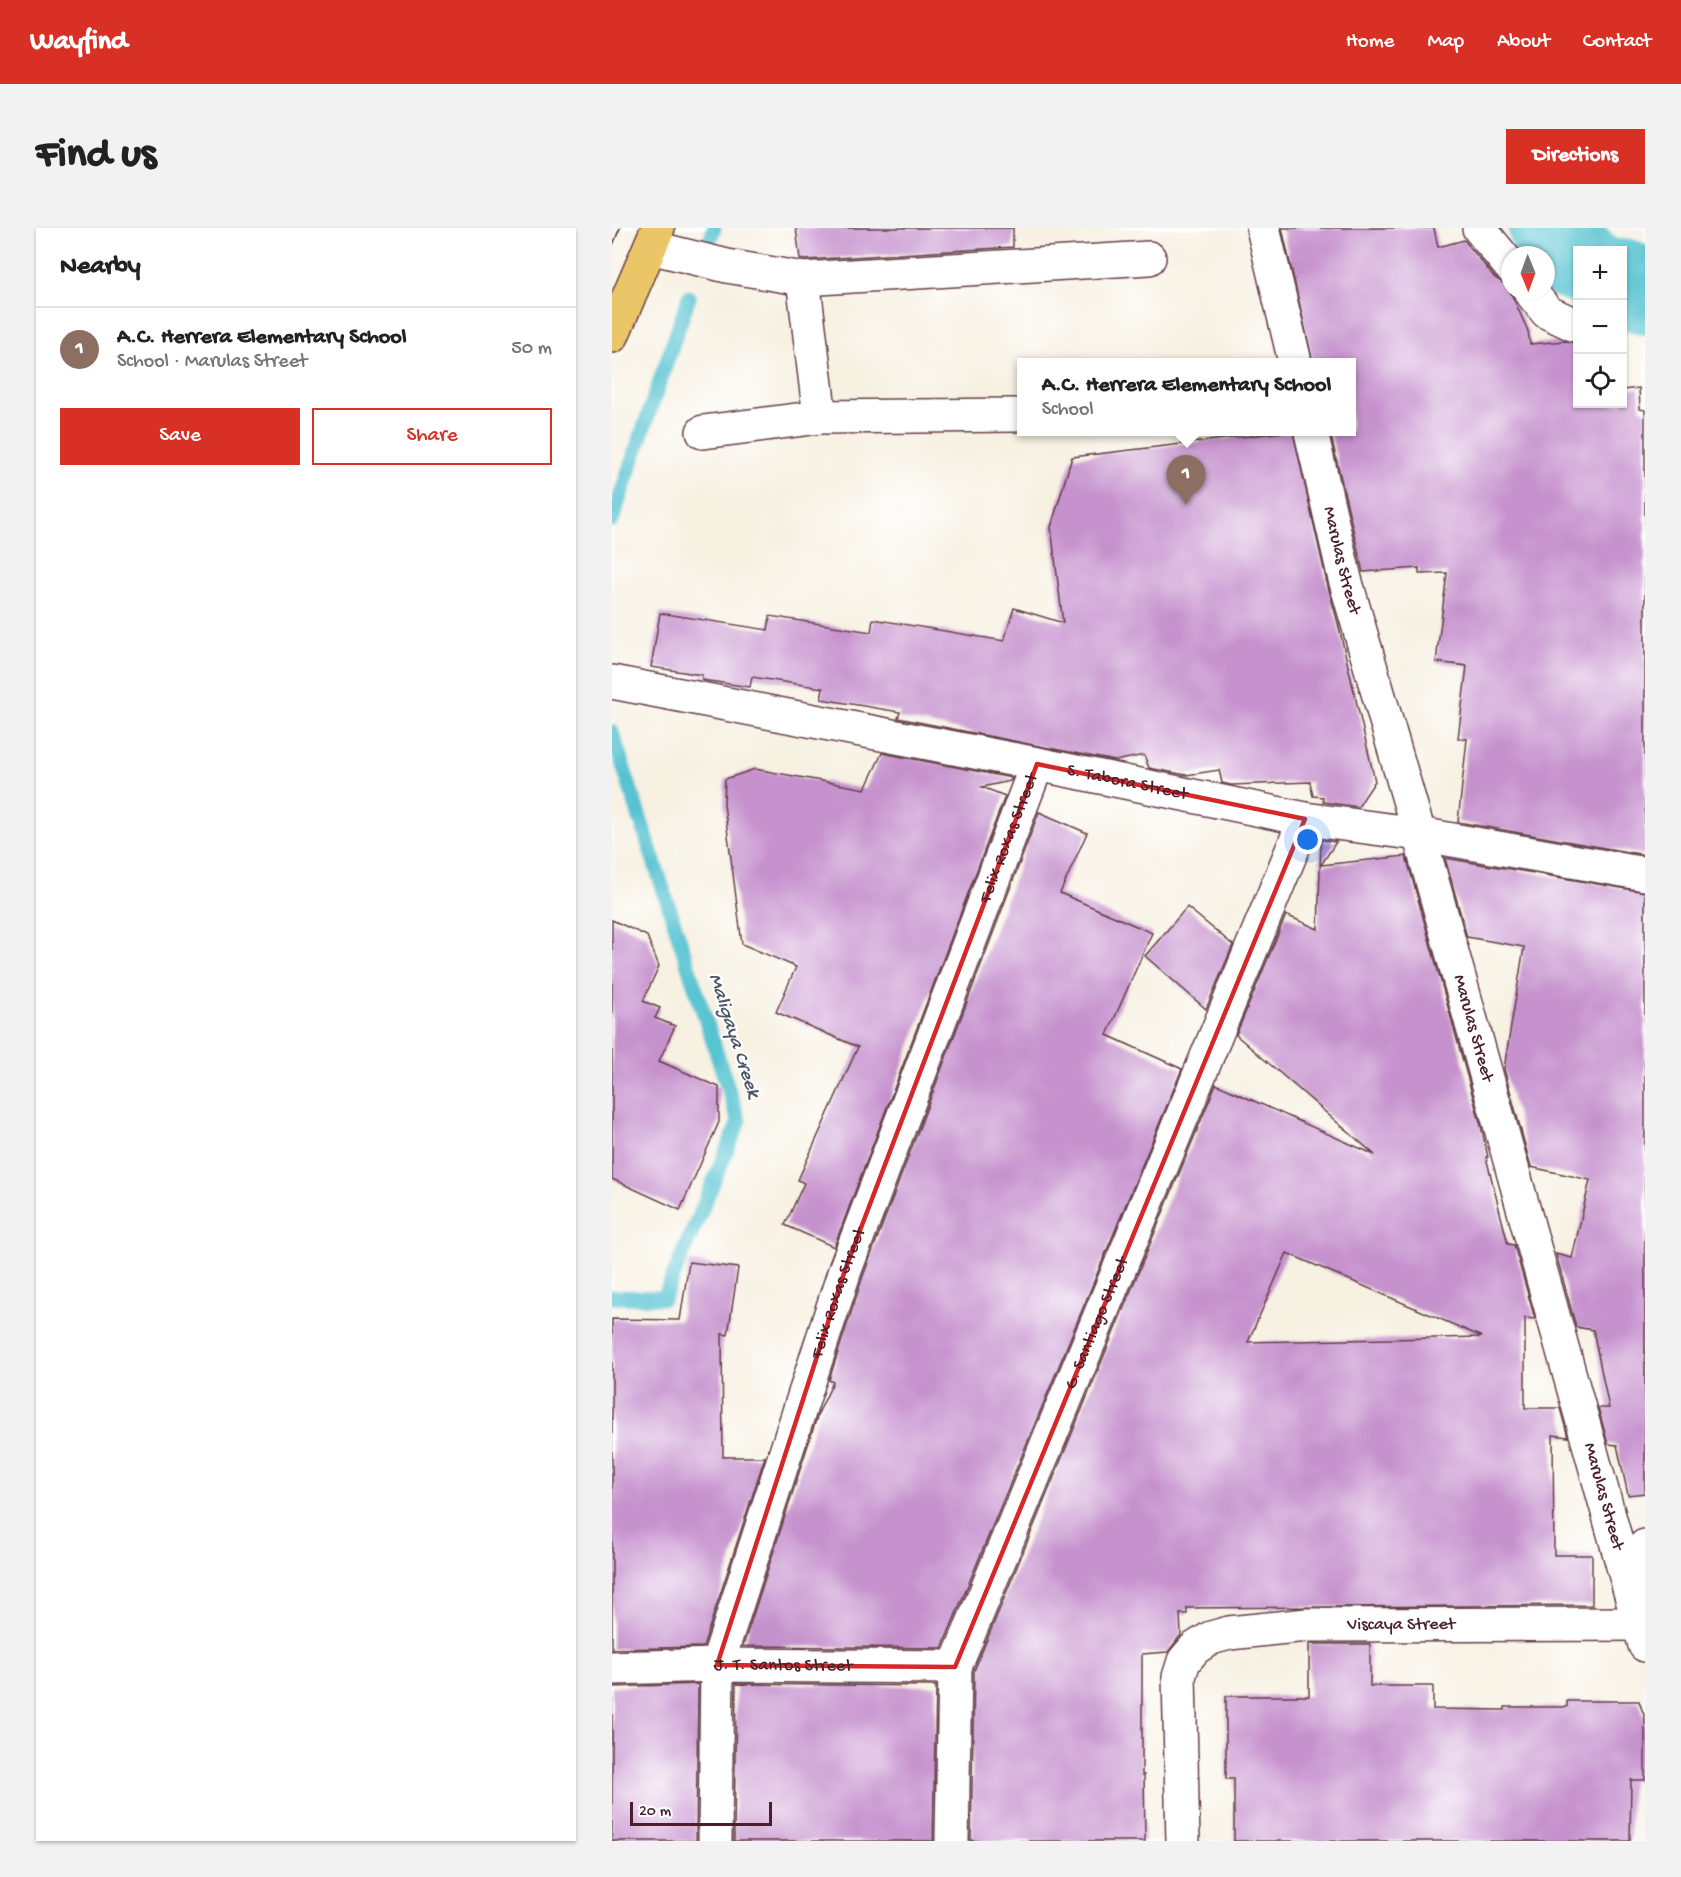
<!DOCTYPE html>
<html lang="en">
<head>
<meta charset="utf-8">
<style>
	:root { --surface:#fff; --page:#f2f2f2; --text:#222; --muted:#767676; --line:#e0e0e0; --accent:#d93025 }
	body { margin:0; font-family:"Gochi Hand",sans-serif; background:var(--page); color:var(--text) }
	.controls { position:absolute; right:18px; top:18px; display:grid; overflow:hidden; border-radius:0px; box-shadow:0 2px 4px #0004 }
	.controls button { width:54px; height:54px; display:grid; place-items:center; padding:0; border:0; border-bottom:2px solid var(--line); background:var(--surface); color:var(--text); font:30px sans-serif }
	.compass { position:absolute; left:889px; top:18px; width:54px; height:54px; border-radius:50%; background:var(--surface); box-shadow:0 2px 4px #0004; rotate:179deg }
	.scale { position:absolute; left:18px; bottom:15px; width:142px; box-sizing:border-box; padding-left:6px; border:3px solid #4a1f2b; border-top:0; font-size:16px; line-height:21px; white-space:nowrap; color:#4a1f2b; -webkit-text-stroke:4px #fff; paint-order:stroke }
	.you { position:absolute; left:696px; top:612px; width:21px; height:21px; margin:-15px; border:4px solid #fff; border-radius:50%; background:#1a73e8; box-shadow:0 0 0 9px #1a73e833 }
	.badge { display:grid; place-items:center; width:39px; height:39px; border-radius:50%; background:var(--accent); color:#fff; font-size:20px; font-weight:700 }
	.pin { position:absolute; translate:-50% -50px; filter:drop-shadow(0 2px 3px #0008) }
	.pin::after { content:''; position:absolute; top:32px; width:21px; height:18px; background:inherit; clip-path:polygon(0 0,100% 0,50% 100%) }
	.popup { position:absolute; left:405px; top:130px; width:339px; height:78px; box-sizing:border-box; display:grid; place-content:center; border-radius:0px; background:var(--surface); filter:drop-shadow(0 2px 4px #0005); font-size:20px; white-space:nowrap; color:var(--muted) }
	.popup b { font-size:22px; color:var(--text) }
	.popup::after { content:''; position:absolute; left:50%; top:100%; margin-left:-12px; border:12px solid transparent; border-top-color:var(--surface) }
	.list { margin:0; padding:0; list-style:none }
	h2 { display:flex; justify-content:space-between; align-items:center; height:78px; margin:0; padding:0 24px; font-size:26px }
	h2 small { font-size:20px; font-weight:400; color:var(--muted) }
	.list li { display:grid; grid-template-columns:39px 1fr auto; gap:18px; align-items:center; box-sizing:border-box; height:84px; padding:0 24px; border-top:2px solid var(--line) }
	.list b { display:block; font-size:22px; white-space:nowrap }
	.list p { margin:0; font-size:20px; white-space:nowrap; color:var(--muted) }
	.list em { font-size:20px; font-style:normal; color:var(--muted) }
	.actions { display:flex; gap:12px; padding:18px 24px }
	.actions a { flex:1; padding:14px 0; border:2px solid var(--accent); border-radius:0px; text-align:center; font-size:21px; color:var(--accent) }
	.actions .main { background:var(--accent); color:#fff }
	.icon { flex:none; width:33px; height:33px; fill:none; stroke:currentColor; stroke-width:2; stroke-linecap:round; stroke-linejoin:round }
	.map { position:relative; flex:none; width:1033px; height:1613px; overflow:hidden; border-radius:0px }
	header { display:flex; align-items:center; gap:36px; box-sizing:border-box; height:84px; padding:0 30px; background:var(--accent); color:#fff }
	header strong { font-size:28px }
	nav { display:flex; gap:33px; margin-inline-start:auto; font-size:21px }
	.intro { display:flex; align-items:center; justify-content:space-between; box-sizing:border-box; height:144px; padding:0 36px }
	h1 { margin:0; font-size:42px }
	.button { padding:15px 27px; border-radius:0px; background:var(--accent); color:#fff; font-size:21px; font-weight:700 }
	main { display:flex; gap:36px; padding:0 36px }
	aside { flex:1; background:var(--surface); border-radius:0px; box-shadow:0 2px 4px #0004 }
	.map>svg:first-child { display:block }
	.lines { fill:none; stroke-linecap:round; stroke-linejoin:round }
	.stream { stroke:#57c3d1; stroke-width:15 }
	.river { stroke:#57c3d1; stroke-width:86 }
	.building { fill:#c692ce; fill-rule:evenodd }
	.minor-casing { stroke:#643e46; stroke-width:36 }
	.major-casing { stroke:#643e46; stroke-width:36 }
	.minor { stroke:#fff; stroke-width:33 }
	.major { stroke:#ebc669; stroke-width:33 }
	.tram { stroke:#4a1f2b; stroke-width:1.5 }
	.marked { fill:none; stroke:#d62828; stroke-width:4.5; stroke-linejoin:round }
	.labels { text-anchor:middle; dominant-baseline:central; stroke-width:4.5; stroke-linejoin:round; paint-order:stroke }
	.street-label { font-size:18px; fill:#4a1f2b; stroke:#fff }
	.water-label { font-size:20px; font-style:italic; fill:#4f5865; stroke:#fff }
</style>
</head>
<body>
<header>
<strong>Wayfind</strong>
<nav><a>Home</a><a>Map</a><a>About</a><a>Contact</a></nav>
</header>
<div class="intro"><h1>Find us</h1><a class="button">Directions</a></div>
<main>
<aside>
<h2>Nearby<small></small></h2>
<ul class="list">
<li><span class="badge" style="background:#8d6e63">1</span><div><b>A.C. Herrera Elementary School</b><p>School · Marulas Street</p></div><em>50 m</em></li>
</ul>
<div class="actions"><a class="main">Save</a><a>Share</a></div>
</aside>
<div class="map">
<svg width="1033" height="1613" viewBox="0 0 1033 1613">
	<rect width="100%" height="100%" fill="#fff"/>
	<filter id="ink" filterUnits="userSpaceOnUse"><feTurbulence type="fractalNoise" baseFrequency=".0167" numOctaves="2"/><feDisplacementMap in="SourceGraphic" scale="12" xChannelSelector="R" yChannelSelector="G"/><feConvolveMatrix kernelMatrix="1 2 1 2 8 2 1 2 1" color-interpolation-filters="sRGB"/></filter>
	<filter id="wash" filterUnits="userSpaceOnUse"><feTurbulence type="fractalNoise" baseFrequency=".008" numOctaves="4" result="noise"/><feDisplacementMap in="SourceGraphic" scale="24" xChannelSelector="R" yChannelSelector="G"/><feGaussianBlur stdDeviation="1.35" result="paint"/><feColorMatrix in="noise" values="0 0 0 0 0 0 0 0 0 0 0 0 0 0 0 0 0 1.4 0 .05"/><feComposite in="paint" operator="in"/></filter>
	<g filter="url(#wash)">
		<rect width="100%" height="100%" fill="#f7f1e2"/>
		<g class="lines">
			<g class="stream">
				<path d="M97,14L102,0"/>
				<path d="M0,292L77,69"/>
				<path d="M0,504L127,894L52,1070L0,1069"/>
			</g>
			<g class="river">
				<path d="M939,0L959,29L966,32"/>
				<path d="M1011,53L1033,64"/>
			</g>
		</g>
		<g id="blocks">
			<g class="building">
				<path d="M184,0H401V19L192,32L188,31Z"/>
				<path d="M670,0H822L826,19L852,12L883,50L891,55L897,56L898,63L916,103L918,116L954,113L966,115V176H1011V162L1027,160L1028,181L1033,182V627L846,594L855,511L846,510L855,438L824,434L835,345L807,346V340L751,344L718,204H739V135H701Z"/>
				<path d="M672,204H681L715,355L726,395L763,553L746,579L711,574V569L701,568L698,554L619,557L610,555L607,542L574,547L537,540L532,527L503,533L286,490L288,484L209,471L211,460L140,449L138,459L90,452V447L39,439L48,385L156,402L158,388L259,404L261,391L392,413L402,380L451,395L439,299L460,229Z"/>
				<path d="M270,525L400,550L398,553L370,559L393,568L222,1019L173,997L192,955L186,952L246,819L164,784L184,739L130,716L112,576L113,551L143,541L253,561Z"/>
				<path d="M427,584L475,605L448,665L540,705L495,807L570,841L330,1420L131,1418L206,1186L221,1154L217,1152L251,1048Z"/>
				<path d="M709,612L724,614L709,637L794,628L869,898L876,929H874L896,1016L902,1017L923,1091L913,1090V1180H948L956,1209L941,1207L942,1327H980V1377L575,1380V1386H568L569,1407L556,1424L530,1426V1547H532L533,1613H359L362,1443L604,856L763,927L624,807L674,687L706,701ZM675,1025L870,1109L636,1114Z"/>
				<path d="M833,630L1033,664V1265L1016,1267L1005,1217L996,1216L986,1180H997L981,1102L964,1099L944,1026L960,1030L978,952L919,939L892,841L912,719L855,709Z"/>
				<path d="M575,679L621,717L594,781L533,728Z"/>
				<path d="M0,692L35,708L47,738L31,773L48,780L43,790L63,798L47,833L107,859V894L68,982L0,951Z"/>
				<path d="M77,1034L126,1040L116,1107L110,1106L111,1229H153L91,1419L0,1421V1091L68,1092Z"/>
				<path d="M697,1416H758V1458H821V1481L893,1482V1479H955V1473H1027L1033,1490V1552H1019L1018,1613H622V1551H614V1468H697Z"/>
				<path d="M86,1456L84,1613H0V1459Z"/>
				<path d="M124,1456L324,1458L321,1613H122Z"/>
			</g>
		</g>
	</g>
	<g filter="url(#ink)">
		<use href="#blocks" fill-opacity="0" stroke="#643e46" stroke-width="1.5"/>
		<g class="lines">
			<defs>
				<g id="minor">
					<path d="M651,0L683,134"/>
					<path d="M867,0L898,38"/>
					<path d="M38,19L115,38L191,51L537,30"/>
					<path d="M918,63L935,84L963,97"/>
					<path d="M208,189L403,187"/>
					<path d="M91,204L208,189L191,51"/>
					<path id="s1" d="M699,204L733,351L807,606L1033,1417"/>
					<path id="s2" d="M0,454L425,536L693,591L807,606L1033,646"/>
					<path d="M1020,1369L1033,1318"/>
					<path id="s3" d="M0,1440L105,1437L343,1439"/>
					<path id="s4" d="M103,1613L105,1437L233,1042L425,536"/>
					<path id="s5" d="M340,1613L343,1439L693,591"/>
					<path id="s6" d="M571,1613L567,1449L572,1433L583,1420L599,1410L617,1405L695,1397L1033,1396"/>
				</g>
				<path id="major" d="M0,108L46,0"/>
			</defs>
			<use href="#minor" class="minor-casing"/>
			<use href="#major" class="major-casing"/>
			<use href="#minor" class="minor"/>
			<use href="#major" class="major"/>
			<path class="tram" d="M0,19L8,0"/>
		</g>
	</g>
	<path class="marked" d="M425,536L693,591L343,1439L105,1437L233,1042Z"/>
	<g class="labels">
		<g class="street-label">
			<text stroke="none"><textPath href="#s1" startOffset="132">Marulas Street</textPath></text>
			<text stroke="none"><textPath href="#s2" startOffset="525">S. Tabora Street</textPath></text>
			<text stroke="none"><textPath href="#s4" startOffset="1053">Felix Roxas Street</textPath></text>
			<text stroke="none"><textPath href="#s1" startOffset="618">Marulas Street</textPath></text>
			<text stroke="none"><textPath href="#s4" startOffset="567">Felix Roxas Street</textPath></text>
			<text stroke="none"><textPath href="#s5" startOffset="546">G. Santiago Street</textPath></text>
			<text stroke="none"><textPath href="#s1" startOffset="1104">Marulas Street</textPath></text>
			<text stroke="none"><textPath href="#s6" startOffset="408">Viscaya Street</textPath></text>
			<text stroke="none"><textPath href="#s3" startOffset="171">J. T. Santos Street</textPath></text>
		</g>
		<g class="water-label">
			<text transform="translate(121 808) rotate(72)">Maligaya Creek</text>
		</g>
	</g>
</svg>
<div class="controls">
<button>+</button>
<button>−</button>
<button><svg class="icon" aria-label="locate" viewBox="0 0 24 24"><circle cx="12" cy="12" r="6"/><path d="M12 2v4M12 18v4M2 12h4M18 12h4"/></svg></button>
</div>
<svg class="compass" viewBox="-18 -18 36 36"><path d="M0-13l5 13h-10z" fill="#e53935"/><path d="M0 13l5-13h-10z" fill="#767676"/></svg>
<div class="scale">20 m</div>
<div class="you"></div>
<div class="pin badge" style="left:574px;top:277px;background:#8d6e63">1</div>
<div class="popup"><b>A.C. Herrera Elementary School</b>School</div>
</div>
</main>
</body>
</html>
